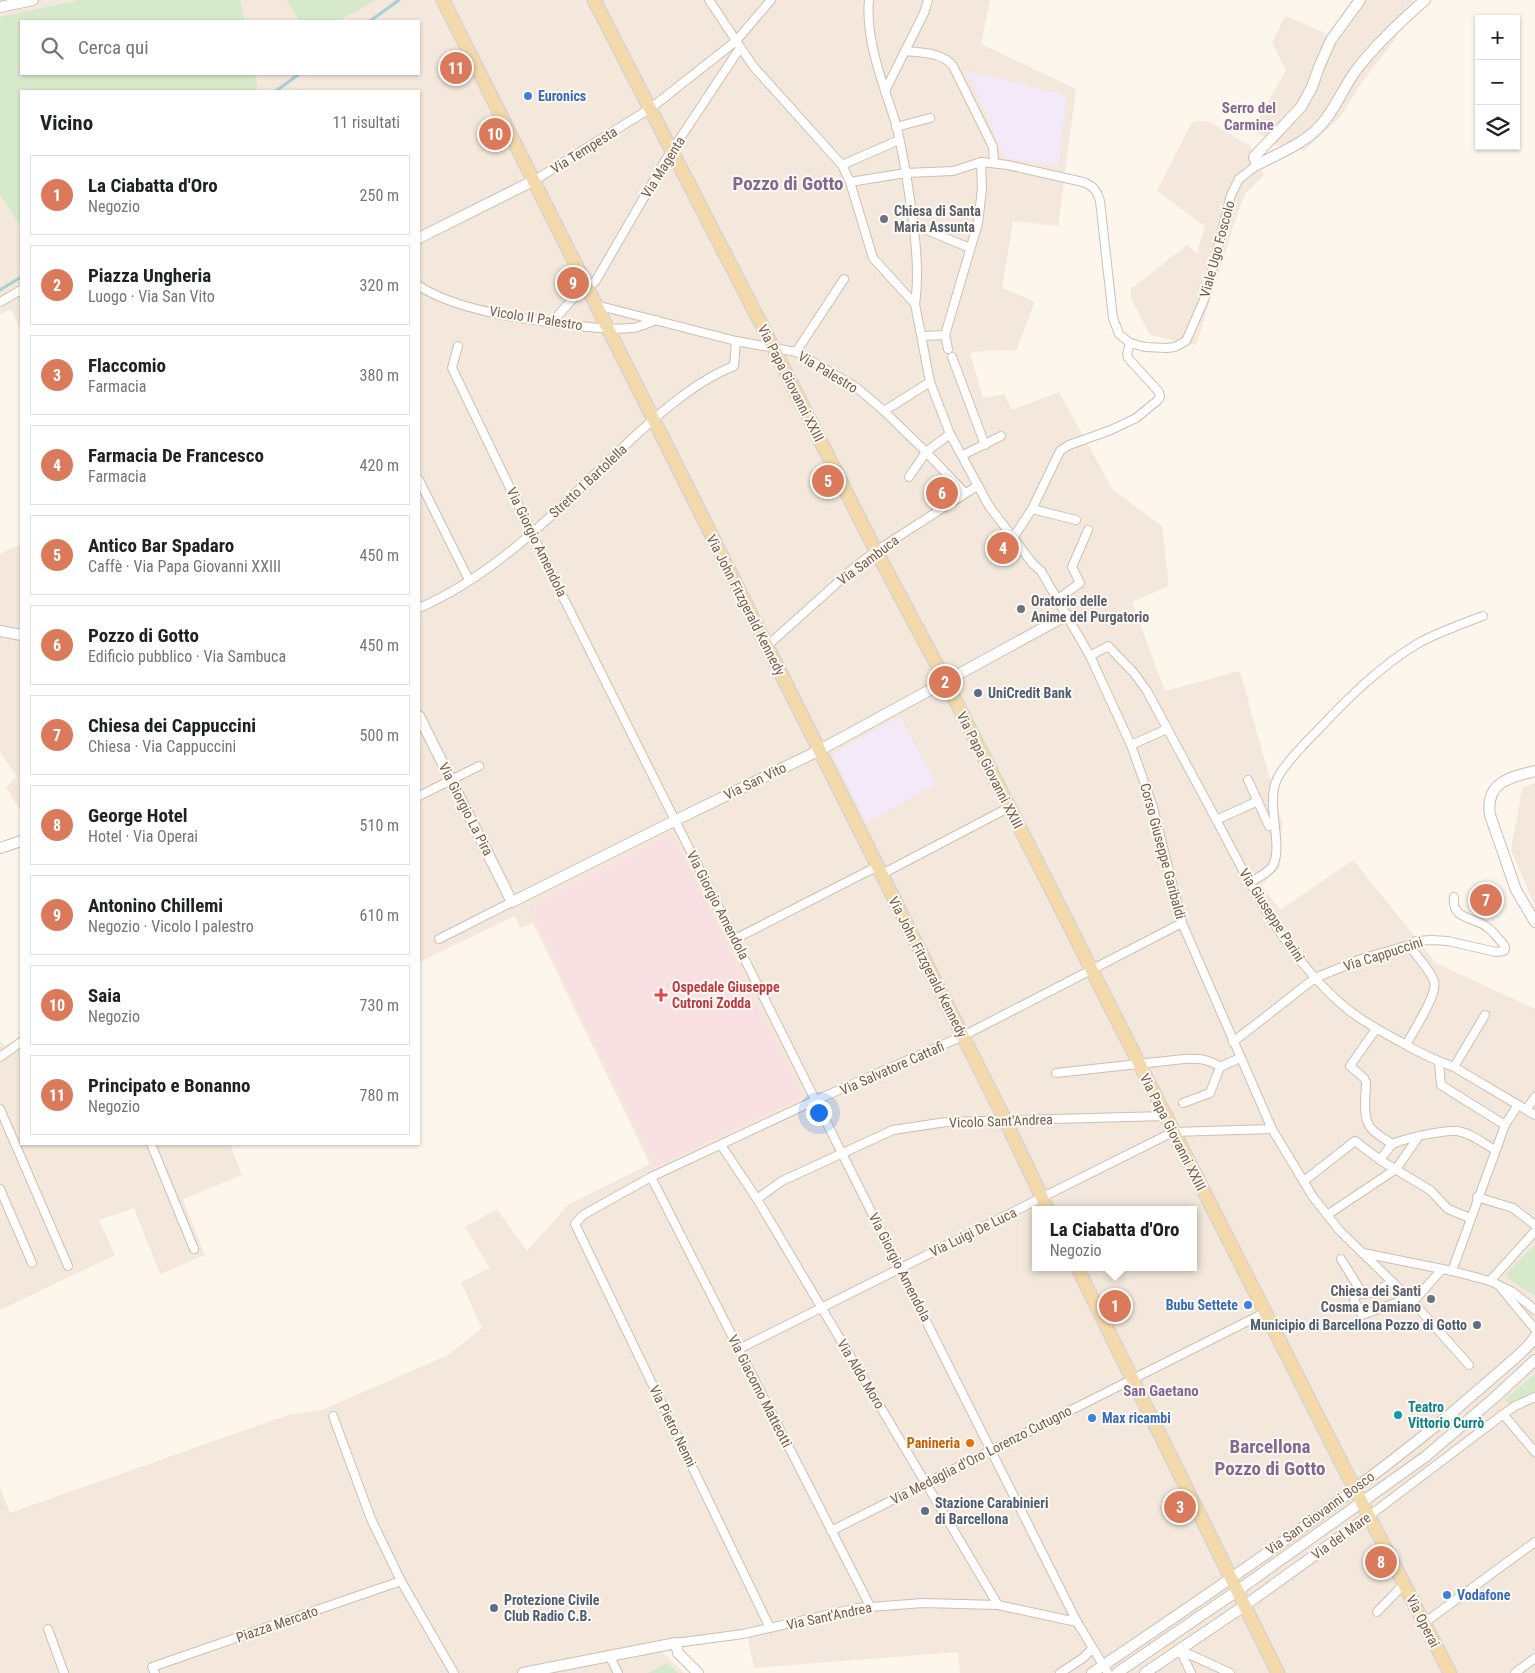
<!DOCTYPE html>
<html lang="it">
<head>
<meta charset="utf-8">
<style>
	:root { --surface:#fff; --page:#f2f2f2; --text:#202124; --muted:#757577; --line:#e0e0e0; --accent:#db7a5b }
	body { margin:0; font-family:"Roboto Condensed",sans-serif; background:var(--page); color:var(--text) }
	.controls { position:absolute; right:15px; top:15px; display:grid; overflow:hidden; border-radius:0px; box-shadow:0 1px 4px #0004 }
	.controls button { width:45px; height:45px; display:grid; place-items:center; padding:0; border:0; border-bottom:1px solid var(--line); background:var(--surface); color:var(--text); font:25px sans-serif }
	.you { position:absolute; left:818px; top:1112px; width:18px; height:18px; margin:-12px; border:4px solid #fff; border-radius:50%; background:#1a73e8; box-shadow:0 0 0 8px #1a73e833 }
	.badge { display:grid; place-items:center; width:32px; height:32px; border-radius:50%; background:var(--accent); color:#fff; font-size:16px; font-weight:700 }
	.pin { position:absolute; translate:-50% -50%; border:2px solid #fff; box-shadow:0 1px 5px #0006 }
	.popup { position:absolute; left:1032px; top:1206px; width:165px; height:65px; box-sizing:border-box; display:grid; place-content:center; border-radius:0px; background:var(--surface); filter:drop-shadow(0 1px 4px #0005); font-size:16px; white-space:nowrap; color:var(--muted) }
	.popup b { font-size:19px; color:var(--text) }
	.popup::after { content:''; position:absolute; left:50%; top:100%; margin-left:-10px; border:10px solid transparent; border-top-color:var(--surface) }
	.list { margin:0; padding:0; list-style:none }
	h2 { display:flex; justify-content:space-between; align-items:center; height:65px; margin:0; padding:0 20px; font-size:21px }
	h2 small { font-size:16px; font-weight:400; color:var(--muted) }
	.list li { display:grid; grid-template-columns:32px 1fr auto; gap:15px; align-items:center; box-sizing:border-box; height:80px; margin:0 10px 10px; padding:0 10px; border:1px solid var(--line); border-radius:0px }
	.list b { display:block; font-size:19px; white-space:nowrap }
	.list p { margin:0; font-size:16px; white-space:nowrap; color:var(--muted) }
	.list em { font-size:16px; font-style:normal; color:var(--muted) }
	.icon { flex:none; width:28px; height:28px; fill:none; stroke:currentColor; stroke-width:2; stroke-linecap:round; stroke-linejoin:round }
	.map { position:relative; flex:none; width:1535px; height:1673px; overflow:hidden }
	.search { position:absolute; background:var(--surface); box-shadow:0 1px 4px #0004; left:20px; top:20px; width:400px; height:55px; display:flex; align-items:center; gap:12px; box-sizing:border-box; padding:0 18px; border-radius:0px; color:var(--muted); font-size:19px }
	.panel { position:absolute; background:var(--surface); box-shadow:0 1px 4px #0004; left:20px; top:90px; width:400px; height:1055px; border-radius:0px }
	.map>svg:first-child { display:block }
	.residential { fill:#f3e8db; fill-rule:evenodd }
	.education { fill:#f3e9f8 }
	.medical { fill:#f9e0e3 }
	.green { fill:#d7e9cb }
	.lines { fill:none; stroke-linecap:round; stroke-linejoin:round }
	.stream { stroke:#a8ced6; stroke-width:3 }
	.minor-casing { stroke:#cebfb2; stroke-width:10 }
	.tertiary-casing { stroke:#cebfb2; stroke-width:12 }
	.primary-casing { stroke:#d9d2ce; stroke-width:15 }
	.minor { stroke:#fff; stroke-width:8 }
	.tertiary { stroke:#fff; stroke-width:10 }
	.primary { stroke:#f4daab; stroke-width:12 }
	.shop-dot { fill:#3f7fe0; stroke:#fefaf3; stroke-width:2 }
	.worship-dot { fill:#6b7280; stroke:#fefaf3; stroke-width:2 }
	.service-dot { fill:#5c6f8a; stroke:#fefaf3; stroke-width:2 }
	.health-dot { fill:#e0444e; stroke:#fefaf3; stroke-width:2 }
	.culture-dot { fill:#0f9aa8; stroke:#fefaf3; stroke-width:2 }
	.food-dot { fill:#e8710a; stroke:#fefaf3; stroke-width:2 }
	.labels { text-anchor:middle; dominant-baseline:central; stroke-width:4; stroke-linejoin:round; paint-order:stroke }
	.shop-label { font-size:14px; font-weight:bold; fill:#366cbe; stroke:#fefaf3; text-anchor:start }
	.street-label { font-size:14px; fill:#765e50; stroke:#fefaf3 }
	.worship-label { font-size:14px; font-weight:bold; fill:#5b616d; stroke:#fefaf3; text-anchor:start }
	.service-label { font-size:14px; font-weight:bold; fill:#4e5e75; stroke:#fefaf3; text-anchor:start }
	.health-label { font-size:14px; font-weight:bold; fill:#be3a42; stroke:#fefaf3; text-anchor:start }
	.culture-label { font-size:14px; font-weight:bold; fill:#0d838f; stroke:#fefaf3; text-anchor:start }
	.food-label { font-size:14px; font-weight:bold; fill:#c56008; stroke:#fefaf3; text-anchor:end }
	.neighbourhood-label { font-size:15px; font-weight:bold; fill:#846891; stroke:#fefaf3 }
	.district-label { font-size:19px; font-weight:bold; fill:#846891; stroke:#fefaf3 }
</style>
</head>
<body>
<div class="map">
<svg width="1535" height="1673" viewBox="0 0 1535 1673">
	<rect width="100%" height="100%" fill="#fcf6ec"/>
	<g class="residential">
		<path d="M0,0H990L981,44L1076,89L1058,226L1013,221L1002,288L1035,302L1016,351L991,350L970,353L983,398L1004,394L1012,410L1059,392L1113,490L1162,526L1169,586L1132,602L1165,691L1240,671L1282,823L1280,867L1262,885L1280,910L1353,860L1436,963L1535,1009V1673H960L958,1652L754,1668L747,1635L661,1651L684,1673H0V1487L10,1513L288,1415L322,1410L448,1355L482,1328L461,1282L490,1268L465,1227L497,1209L527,1251L569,1204L650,1164L533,923L520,928L515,916L419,962V91H21V333L11,309L0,315ZM21,21H419V74H21ZM1036,1210H1194V1267H1036Z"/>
		<path d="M1352,0H1414L1396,38L1360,85L1341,116L1304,151L1275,145L1253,129L1286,70L1272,43L1285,16L1328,34Z"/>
		<path d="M1208,121L1250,146L1264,175L1245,194L1231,233L1196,345L1150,335L1131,298V289L1187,245L1197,254L1205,226L1157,191L1192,122Z"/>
		<path d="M21,544V809L18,807L6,787L17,777L0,752V554Z"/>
		<path d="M1535,783V906L1511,850L1522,788Z"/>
		<path d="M21,1036V1144H230L242,1175L183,1199L205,1255L160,1274L134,1208L99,1220L115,1255L0,1310V1041L5,1046Z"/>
	</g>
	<g class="education">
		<path d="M967,70L1067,96L1058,166L1005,158L973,84L965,72Z"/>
		<path d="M900,716L936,784L866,823L832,754Z"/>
	</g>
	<path class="medical" d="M672,835L803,1096L655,1167L529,907Z"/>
	<g class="green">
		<path d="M79,0H240L245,21H21V74H255L258,91H21V227L0,194V17Z"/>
		<path d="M287,0H376L338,21H299Z"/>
		<path d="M1535,1245V1296L1507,1278V1272Z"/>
		<path d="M1535,1374V1392L1509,1404L1505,1400Z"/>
		<path d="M667,1663L678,1673H648Z"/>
	</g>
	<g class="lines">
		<g class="stream">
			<path d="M370,21L399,0"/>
			<path d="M276,91L299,74"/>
			<path d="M0,290L21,277"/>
		</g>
		<defs>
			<g id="minor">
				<path d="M709,0L753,66L842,165L850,182L873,258L915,304"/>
				<path d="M869,0C865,41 884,86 896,124C900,140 903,157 906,173L953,171L981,162L1008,165L1083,182C1093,186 1097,190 1100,201L1113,318L1119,334L1130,343L1145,347L1167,348L1175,347L1186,341L1206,295L1231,195L1239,179L1257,165"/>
				<path d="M905,51C922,53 942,52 953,66L993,147L994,163"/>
				<path d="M885,91L924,13L928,0"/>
				<path d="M896,127L930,118"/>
				<path d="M842,165L899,140"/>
				<path d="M535,180L651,108L736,41L771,0"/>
				<path d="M850,182L906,173C912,213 921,264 915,304L930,382L950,434L989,506L1033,564L1041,571L1090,656L1131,745L1153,807L1182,923L1272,1129L1313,1197L1340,1231L1413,1302L1469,1365"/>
				<path d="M914,227H919L970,248"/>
				<path d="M419,286C458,311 527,320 573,325C593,328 611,330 631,328C639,328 648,323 656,320"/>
				<path d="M0,302L21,290"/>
				<path d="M596,305L736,341L796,352L856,387L884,411L926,452L965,493"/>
				<path d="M551,323L580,291L595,282L665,161L740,48"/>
				<path d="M945,335L948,349"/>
				<path d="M922,336L945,335L978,223L982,189L981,162"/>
				<path d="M458,346L452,368L560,591L1077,1622L1108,1673"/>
				<path d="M796,352L844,279"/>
				<path d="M952,357L985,445"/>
				<path d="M884,411L930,382"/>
				<path d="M963,455L1001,436"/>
				<path d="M909,477L926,452L950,434"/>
				<path d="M419,480L469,580"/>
				<path d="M1032,509L1076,520"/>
				<path d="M1013,538L1032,509L1060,451L1069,445L1111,430L1136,418L1157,401L1160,397L1159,392L1128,358L1127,354L1130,343"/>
				<path d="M1058,599L1080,583L1072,567L1088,530"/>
				<path d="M419,608C498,574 559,508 621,449C653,419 693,382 734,366L736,341"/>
				<path d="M767,646L855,567L876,551L977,486"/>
				<path d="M1090,656L1108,646L1134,673L1147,691C1170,734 1194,778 1217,821C1251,887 1291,965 1351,1012C1366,1023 1382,1032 1399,1041C1416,1051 1434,1060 1454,1067L1535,1115"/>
				<path d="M1131,745L1167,729"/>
				<path d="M1248,780L1269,826"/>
				<path d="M419,796L479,766"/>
				<path d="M1216,820L1258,801"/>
				<path d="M882,874L1008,808"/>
				<path d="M1251,882C1257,878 1267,873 1272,867C1285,846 1264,804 1278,777C1286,762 1305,743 1317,731C1347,699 1379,667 1417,644C1434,634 1464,623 1483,616"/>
				<path d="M439,939L512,902"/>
				<path d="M735,939L878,866"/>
				<path d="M1376,1029L1350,1066L1364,1078L1366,1082C1366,1096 1362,1115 1370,1127C1375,1134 1385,1139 1392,1144C1407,1138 1441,1130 1457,1131C1471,1133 1483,1143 1495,1150"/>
				<path d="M1233,1042L1315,978L1364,958L1409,945L1416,941L1431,940L1448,941L1496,952L1504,951L1505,949L1504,945C1499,940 1494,932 1487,927C1475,917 1451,920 1454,897"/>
				<path d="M1406,1045C1412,1033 1439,993 1434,981C1429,968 1416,956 1409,945"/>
				<path d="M0,1057L21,1042"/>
				<path d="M1439,1062L1441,1085L1505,1125"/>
				<path d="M1454,1067L1485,1015"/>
				<path d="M1056,1073L1184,1059C1198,1058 1209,1059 1220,1067L1240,1058"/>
				<path d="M1183,1103L1210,1093L1220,1067"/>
				<path d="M0,1109L68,1266"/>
				<path d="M1526,1110L1535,1097"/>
				<path d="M151,1144L194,1249"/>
				<path d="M721,1145L757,1199L998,1605"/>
				<path d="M1380,1160L1392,1144"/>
				<path d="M651,1177L870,1606"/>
				<path d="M1304,1181L1355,1141L1380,1160L1430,1190L1448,1209L1470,1218"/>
				<path d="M0,1189L32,1263"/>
				<path d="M1477,1197L1513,1208L1535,1225"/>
				<path d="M757,1199L782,1181L893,1130L946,1122L1165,1116"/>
				<path d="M1327,1215L1396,1169L1419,1136"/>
				<path d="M1363,1253L1452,1271L1490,1281L1513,1292L1535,1310"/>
				<path d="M1341,1259L1359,1288L1354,1300L1362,1315L1409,1298"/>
				<path d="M1452,1271L1505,1125L1518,1105"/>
				<path d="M1490,1281L1535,1231"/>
				<path d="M1501,1288L1535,1329"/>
				<path d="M1356,1294L1373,1293L1392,1282"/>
				<path d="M1413,1302L1442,1269"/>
				<path d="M739,1349L1173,1132L1272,1129"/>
				<path d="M1503,1414L1535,1452"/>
				<path d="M333,1416L371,1519L401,1581L454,1673"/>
				<path d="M1369,1516L1501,1416L1515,1406L1535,1397"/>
				<path d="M831,1531L1266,1312"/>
				<path d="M1377,1612L1404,1584"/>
				<path d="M1424,1623L1535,1542"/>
				<path d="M770,1628L575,1224L583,1215L651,1177L816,1100L963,1036L1182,923"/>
				<path d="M48,1629L64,1673"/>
				<path d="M676,1643L743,1634L857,1608L923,1603L998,1605L1077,1622"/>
				<path d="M1180,1650L1230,1673"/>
				<path d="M1180,1650L1191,1673"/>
				<path d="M609,1655L618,1673"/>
				<path d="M155,1673L152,1667L401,1581"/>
				<path d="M1060,1673L1083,1658L1093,1648"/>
				<path d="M1515,1673L1535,1658"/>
			</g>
			<g id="tertiary">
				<path d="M1360,0L1331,40L1319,67L1312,87L1301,107L1254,157L1257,165C1277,154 1301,145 1317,129C1334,113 1343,87 1357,69C1377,43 1401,21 1425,0"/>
				<path d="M0,7L33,0"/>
				<path d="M419,238L535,180"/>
				<path d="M0,631L21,635"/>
				<path d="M419,716L512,902L676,820L820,750L1067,615"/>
				<path d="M1535,771C1509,777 1485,783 1490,815L1516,890L1535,922"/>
				<path d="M0,848L21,841"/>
				<path d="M523,1673L676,1643L678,1653L698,1673"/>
				<path d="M1092,1673C1215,1590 1339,1506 1454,1411C1471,1396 1489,1381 1506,1366C1516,1357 1528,1348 1535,1337"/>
				<path d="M1117,1673L1237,1591L1425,1457L1494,1398L1535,1360"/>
				<path d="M1145,1673L1244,1606L1369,1516"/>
			</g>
			<g id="primary">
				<path d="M443,0L1006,1122L1048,1210"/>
				<path d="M594,0L773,347L876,551L946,682L1343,1466L1450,1673"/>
				<path d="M1077,1267L1278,1673"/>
			</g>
		</defs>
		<use href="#minor" class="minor-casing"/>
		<use href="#tertiary" class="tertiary-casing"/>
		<use href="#primary" class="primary-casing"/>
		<use href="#minor" class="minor"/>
		<use href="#tertiary" class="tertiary"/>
		<use href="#primary" class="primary"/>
	</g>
	<g class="shop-dot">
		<circle cx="528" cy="96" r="5"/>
		<circle cx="1248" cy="1305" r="5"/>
		<circle cx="1092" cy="1418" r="5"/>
		<circle cx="1447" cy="1595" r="5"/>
	</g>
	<g class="worship-dot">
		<circle cx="884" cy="219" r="5"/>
		<circle cx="1021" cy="609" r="5"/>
		<circle cx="1431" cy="1299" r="5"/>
	</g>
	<g class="service-dot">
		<circle cx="978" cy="693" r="5"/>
		<circle cx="1477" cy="1325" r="5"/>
		<circle cx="925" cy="1511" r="5"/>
		<circle cx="494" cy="1608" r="5"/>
	</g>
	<path class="health-dot" d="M658.5 987.5h5v5h5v5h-5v5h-5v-5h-5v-5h5z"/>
	<circle class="culture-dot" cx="1398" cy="1415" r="5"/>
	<circle class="food-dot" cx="970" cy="1443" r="5"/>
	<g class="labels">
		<g class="shop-label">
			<text x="538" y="96">Euronics</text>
			<text x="1238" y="1305" text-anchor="end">Bubu Settete</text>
			<text x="1102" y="1418">Max ricambi</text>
			<text x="1457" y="1595">Vodafone</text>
		</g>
		<g class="street-label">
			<text transform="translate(584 150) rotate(-32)">Via Tempesta</text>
			<text transform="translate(663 167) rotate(-58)">Via Magenta</text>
			<text transform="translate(1217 249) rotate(-75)">Viale Ugo Foscolo</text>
			<text transform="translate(536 318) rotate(9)">Vicolo II Palestro</text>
			<text transform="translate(828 372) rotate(31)">Via Palestro</text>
			<text transform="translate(791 383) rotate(63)">Via Papa Giovanni XXIII</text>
			<text transform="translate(588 481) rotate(-43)">Stretto I Bartolella</text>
			<text transform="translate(537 542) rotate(64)">Via Giorgio Amendola</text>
			<text transform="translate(868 560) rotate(-37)">Via Sambuca</text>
			<text transform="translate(746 605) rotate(63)">Via John Fitzgerald Kennedy</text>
			<text transform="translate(990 770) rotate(63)">Via Papa Giovanni XXIII</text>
			<text transform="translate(755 781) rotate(-26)">Via San Vito</text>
			<text transform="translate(466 809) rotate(63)">Via Giorgio La Pira</text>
			<text transform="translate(1163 851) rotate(75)">Corso Giuseppe Garibaldi</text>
			<text transform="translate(718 905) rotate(63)">Via Giorgio Amendola</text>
			<text transform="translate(1272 915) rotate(57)">Via Giuseppe Parini</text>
			<text transform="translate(1383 954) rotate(-18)">Via Cappuccini</text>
			<text transform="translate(928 967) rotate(63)">Via John Fitzgerald Kennedy</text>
			<text transform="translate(892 1068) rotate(-24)">Via Salvatore Cattafi</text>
			<text transform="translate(1001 1121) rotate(-2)">Vicolo Sant'Andrea</text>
			<text transform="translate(1173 1132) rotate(63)">Via Papa Giovanni XXIII</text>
			<text transform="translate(973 1232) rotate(-26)">Via Luigi De Luca</text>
			<text transform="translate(900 1267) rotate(63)">Via Giorgio Amendola</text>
			<text transform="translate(861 1374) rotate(59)">Via Aldo Moro</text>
			<text transform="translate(760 1391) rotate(63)">Via Giacomo Matteotti</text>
			<text transform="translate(673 1426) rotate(64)">Via Pietro Nenni</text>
			<text transform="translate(981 1455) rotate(-27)">Via Medaglia d'Oro Lorenzo Cutugno</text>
			<text transform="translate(1320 1513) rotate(-36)">Via San Giovanni Bosco</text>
			<text transform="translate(1341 1536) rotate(-36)">Via del Mare</text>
			<text transform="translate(829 1616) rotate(-12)">Via Sant'Andrea</text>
			<text transform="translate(1423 1621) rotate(63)">Via Operai</text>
			<text transform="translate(277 1624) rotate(-19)">Piazza Mercato</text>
		</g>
		<g class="worship-label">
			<text x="894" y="211">Chiesa di Santa<tspan x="894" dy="16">Maria Assunta</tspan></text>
			<text x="1031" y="601">Oratorio delle<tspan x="1031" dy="16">Anime del Purgatorio</tspan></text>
			<text x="1421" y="1291" text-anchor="end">Chiesa dei Santi<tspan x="1421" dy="16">Cosma e Damiano</tspan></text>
		</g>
		<g class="service-label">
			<text x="988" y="693">UniCredit Bank</text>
			<text x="1467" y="1325" text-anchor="end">Municipio di Barcellona Pozzo di Gotto</text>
			<text x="935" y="1503">Stazione Carabinieri<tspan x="935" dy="16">di Barcellona</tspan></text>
			<text x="504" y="1600">Protezione Civile<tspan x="504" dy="16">Club Radio C.B.</tspan></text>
		</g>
		<g class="health-label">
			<text x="672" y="987">Ospedale Giuseppe<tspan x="672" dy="16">Cutroni Zodda</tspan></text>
		</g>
		<g class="culture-label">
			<text x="1408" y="1407">Teatro<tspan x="1408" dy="16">Vittorio Currò</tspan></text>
		</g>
		<g class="food-label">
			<text x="960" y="1443">Panineria</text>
		</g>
		<g class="neighbourhood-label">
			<text x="1249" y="108">Serro del<tspan x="1249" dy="17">Carmine</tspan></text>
			<text x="1161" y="1391">San Gaetano</text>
		</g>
		<g class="district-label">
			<text x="788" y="183">Pozzo di Gotto</text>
			<text x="1270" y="1446">Barcellona<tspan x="1270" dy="22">Pozzo di Gotto</tspan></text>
		</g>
	</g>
</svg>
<div class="controls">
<button>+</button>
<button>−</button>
<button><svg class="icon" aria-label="layers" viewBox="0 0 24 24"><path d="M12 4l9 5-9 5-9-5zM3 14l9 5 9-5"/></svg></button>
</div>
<div class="you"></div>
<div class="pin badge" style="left:1115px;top:1306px">1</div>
<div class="popup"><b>La Ciabatta d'Oro</b>Negozio</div>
<div class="pin badge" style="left:945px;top:682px">2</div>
<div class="pin badge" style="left:1180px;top:1507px">3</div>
<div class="pin badge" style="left:1003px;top:548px">4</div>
<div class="pin badge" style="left:828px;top:481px">5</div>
<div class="pin badge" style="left:942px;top:493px">6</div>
<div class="pin badge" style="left:1486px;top:900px">7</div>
<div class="pin badge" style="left:1381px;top:1562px">8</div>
<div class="pin badge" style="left:573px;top:283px">9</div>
<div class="pin badge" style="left:495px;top:134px">10</div>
<div class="pin badge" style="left:456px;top:68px">11</div>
<div class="search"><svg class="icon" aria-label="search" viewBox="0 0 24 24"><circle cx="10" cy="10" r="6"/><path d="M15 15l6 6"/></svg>Cerca qui</div>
<section class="panel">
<h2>Vicino<small>11 risultati</small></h2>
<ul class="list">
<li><span class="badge">1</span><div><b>La Ciabatta d'Oro</b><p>Negozio</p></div><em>250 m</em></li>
<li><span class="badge">2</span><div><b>Piazza Ungheria</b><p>Luogo · Via San Vito</p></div><em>320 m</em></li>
<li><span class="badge">3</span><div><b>Flaccomio</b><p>Farmacia</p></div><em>380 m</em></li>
<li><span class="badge">4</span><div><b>Farmacia De Francesco</b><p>Farmacia</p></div><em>420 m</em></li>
<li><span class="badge">5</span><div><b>Antico Bar Spadaro</b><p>Caffè · Via Papa Giovanni XXIII</p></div><em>450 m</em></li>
<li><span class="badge">6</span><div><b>Pozzo di Gotto</b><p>Edificio pubblico · Via Sambuca</p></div><em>450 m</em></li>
<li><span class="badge">7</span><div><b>Chiesa dei Cappuccini</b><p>Chiesa · Via Cappuccini</p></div><em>500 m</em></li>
<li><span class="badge">8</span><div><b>George Hotel</b><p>Hotel · Via Operai</p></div><em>510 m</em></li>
<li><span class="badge">9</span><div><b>Antonino Chillemi</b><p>Negozio · Vicolo I palestro</p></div><em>610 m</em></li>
<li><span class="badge">10</span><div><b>Saia</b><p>Negozio</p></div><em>730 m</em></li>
<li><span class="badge">11</span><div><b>Principato e Bonanno</b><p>Negozio</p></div><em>780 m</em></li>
</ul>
</section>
</div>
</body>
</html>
